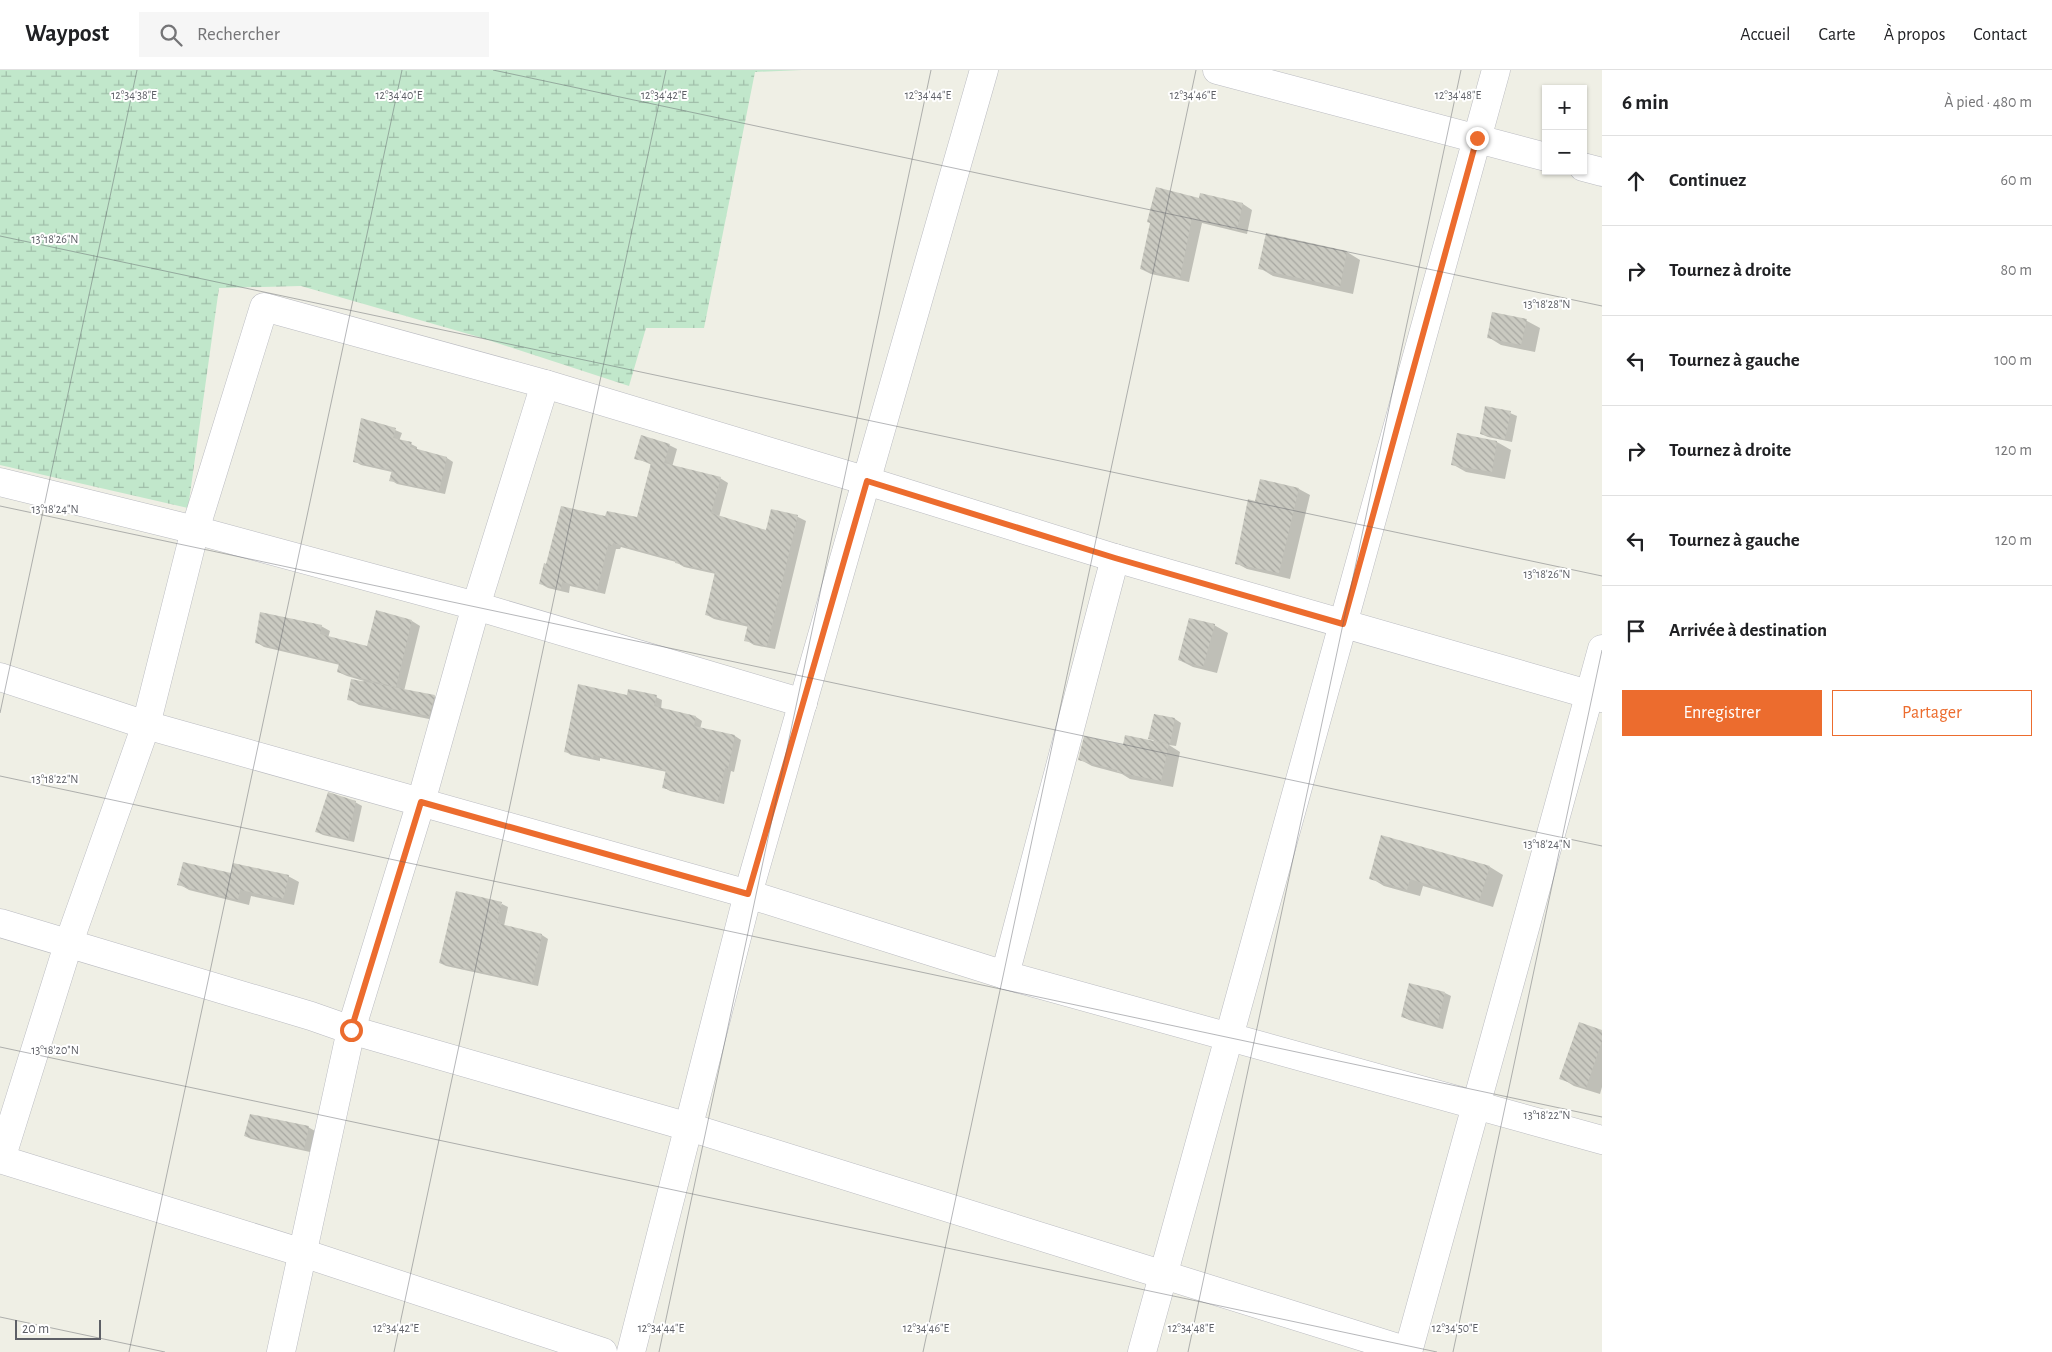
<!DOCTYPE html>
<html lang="fr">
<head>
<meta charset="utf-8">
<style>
	:root { --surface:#fff; --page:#f6f6f6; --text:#202124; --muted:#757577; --line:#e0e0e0; --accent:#ec6c2e }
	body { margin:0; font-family:"Alegreya Sans",sans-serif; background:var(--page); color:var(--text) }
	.controls { position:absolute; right:15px; top:15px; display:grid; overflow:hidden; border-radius:0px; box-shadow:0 1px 4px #0004 }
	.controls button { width:45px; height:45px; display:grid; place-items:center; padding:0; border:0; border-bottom:1px solid var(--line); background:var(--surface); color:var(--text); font:25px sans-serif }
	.scale { position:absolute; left:15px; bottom:12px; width:86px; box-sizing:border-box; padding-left:5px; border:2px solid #5d5f66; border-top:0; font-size:14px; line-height:18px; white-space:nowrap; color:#5d5f66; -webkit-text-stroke:4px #fff; paint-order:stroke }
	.stop { position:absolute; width:15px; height:15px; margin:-11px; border:4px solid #ec6c2e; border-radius:50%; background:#fff }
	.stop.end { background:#ec6c2e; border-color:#fff; box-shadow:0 1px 5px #0008 }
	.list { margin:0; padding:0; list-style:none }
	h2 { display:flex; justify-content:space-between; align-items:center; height:65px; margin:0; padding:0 20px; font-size:21px }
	h2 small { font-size:16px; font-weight:400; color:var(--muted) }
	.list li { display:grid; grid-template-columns:32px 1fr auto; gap:15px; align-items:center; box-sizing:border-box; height:90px; padding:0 20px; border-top:1px solid var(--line) }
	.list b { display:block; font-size:19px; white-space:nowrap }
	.list em { font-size:16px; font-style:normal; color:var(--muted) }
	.actions { display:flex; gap:10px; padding:15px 20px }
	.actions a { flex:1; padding:11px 0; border:1px solid var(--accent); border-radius:0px; text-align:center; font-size:18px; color:var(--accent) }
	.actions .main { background:var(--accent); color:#fff }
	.icon { flex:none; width:28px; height:28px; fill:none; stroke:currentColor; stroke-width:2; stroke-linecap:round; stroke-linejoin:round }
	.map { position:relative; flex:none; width:1602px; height:1282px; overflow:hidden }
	header { display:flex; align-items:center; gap:30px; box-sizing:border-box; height:70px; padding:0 25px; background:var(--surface); border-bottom:1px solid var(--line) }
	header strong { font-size:24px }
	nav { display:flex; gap:28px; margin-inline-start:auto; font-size:18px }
	.search { width:350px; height:45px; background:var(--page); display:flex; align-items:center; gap:12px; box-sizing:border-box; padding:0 18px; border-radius:0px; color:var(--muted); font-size:19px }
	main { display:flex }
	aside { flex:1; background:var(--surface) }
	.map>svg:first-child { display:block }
	.wetland { fill:url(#wetland-marsh) }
	.shadow { fill:#0003 }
	.building { fill:url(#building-back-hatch) }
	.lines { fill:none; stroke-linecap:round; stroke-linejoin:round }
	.street-casing { stroke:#babbc1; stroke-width:29 }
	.street { stroke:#fff; stroke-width:28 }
	.route { stroke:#ec6c2e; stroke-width:6 }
	.ticks { fill:none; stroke:#5d5f66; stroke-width:1; stroke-opacity:0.45 }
	.ticks-label { font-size:12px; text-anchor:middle; fill:#5d5f66; stroke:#fff; stroke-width:4; stroke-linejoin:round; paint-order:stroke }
</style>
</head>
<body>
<header>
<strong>Waypost</strong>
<div class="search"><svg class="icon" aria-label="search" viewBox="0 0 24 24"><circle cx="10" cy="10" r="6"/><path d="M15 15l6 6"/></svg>Rechercher</div>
<nav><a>Accueil</a><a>Carte</a><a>À propos</a><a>Contact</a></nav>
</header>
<main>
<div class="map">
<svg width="1602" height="1282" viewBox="0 0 1602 1282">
	<defs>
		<pattern id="wetland-marsh" width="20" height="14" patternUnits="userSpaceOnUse" patternTransform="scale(1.25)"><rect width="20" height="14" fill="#c1e7cb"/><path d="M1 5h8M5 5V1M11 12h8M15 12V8" fill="none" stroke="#a0bea9"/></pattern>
		<pattern id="building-back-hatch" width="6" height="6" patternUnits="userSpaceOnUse" patternTransform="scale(1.25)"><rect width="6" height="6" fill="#cacac1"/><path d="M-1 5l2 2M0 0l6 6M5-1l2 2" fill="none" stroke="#a7a7a1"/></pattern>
	</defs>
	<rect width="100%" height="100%" fill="#efefe5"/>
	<path class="wetland" d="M0,0H802L755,2L704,258H646L629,316L479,267L301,216L219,218L188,438L0,395Z"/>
	<g class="shadow">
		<path d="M1200,129L1243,134L1252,140L1247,164L1202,153L1189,212L1151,204L1141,199Z"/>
		<path d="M1267,164L1347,182L1360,190L1353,224L1273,206L1260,198Z"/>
		<path d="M1493,243L1527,251L1540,258L1535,282L1501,275L1488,267Z"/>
		<path d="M1510,343L1517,346L1512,372L1488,367L1481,364Z"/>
		<path d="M395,360L402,363L399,371L411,374L417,377V380L447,388L453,392L445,424L397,414L391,410L392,402L361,395L354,391Z"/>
		<path d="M1458,365L1497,372L1511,380L1505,409L1466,402L1452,394Z"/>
		<path d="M669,375L677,379L672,397L720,408L728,413L719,447L766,461L772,440L798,447L806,451L775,579L754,575L746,570L749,557L714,549L707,545L716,504L684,497L676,492L621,477L620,479H616L605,524L570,516L569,523L548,518L541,514L547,495L606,448L637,449L652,395L636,388Z"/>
		<path d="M1261,411L1299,419L1310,425L1290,509L1247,499L1236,493L1256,433Z"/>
		<path d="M412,551L420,556L404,621L434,626L445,632L439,651L359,635L349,629L364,611L347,606L338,602L340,595L264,577L256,572L321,556L330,561L328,568L368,577Z"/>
		<path d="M1214,555L1228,563L1217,603L1193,597L1179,590Z"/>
		<path d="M628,626L656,627L662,630L661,639L696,647L702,651L700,659L735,666L741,670L734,702L731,701L724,734L670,721L663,717L667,702L600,688V691L571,685L565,681Z"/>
		<path d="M1175,649L1181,653L1176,676L1169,675L1180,682L1173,717L1130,709L1122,704L1092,696L1079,689L1124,677L1156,672L1150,668Z"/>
		<path d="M355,732L362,736L354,772L323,765L317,762Z"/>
		<path d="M1490,797L1503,805L1493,837L1423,816L1420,826L1384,816L1371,808Z"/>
		<path d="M232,805L288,806L299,812L294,835L251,826L249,835L189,820L179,814Z"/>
		<path d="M502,834L508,837L504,856L542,865L548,869L538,916L446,896L440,893Z"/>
		<path d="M1445,923L1451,926L1443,959L1409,950L1403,947Z"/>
		<path d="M1602,961V1017L1600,1024L1574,1016L1561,1008Z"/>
		<path d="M308,1057L315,1061L310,1082L251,1069L245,1066Z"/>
	</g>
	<g class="building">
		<path d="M1156,117L1199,128L1200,123L1243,133L1237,160L1192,148L1180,208L1140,199L1150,153L1147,152Z"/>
		<path d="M1266,163L1347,181L1340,217L1258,199Z"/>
		<path d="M1492,242L1527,249L1521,275L1487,268Z"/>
		<path d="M1485,336L1511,341L1505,369L1480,364Z"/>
		<path d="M361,348L396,358L393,368L412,372L410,377L447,387L439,421L389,411L392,400L353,392Z"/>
		<path d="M1457,363L1497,371L1492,402L1451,395Z"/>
		<path d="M641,365L670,374L664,393L721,407L711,443L766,460L771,439L798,445L767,576L744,571L748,554L705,545L715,502L675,493V490L613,473L612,476L608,475L597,521L562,512L561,519L539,514L544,493L546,494L561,436L605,446L607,441L637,447L651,393L634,389Z"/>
		<path d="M1260,409L1299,418L1279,503L1235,494L1248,429L1255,431Z"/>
		<path d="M376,540L412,550L396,617L337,602L339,593L255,573L260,542L322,555L320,564L367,576Z"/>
		<path d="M1189,548L1215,554L1203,597L1178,590Z"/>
		<path d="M351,609L435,625L429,646L347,630Z"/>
		<path d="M578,614L627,625L628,619L657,625L654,636L696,646L694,656L735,665L728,699L725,698L718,731L662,718L666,700L594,685L593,688L564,682Z"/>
		<path d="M1154,644L1175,648L1170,674L1148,669Z"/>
		<path d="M1125,665L1169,674L1161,711L1117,702V700L1078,690L1084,666L1123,675Z"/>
		<path d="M328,722L356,731L348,769L315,762Z"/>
		<path d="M1381,765L1490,796L1479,831L1410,809L1407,820L1369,809Z"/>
		<path d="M183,792L231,803L233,793L289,805L283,829L240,820L238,830L177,815Z"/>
		<path d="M456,821L502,832L497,853L542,864L532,913L439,893Z"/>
		<path d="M1409,913L1445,922L1437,956L1401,947Z"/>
		<path d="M1579,952L1602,960V971L1586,1018L1559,1009Z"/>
		<path d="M250,1044L309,1056L304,1079L244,1066Z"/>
	</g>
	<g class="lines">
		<defs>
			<g id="street">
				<path d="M1217,0L1546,87"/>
				<path d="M1583,97L1602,102"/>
				<path d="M0,412L195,460L476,536L803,633"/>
				<path d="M0,607L146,655L748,824L1005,905L1115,488"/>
				<path d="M0,853L311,946L351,960L689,1057L1408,1281"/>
				<path d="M1005,905L1602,1070"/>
				<path d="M0,1089L303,1183L603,1282"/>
				<path d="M1,1089L68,875L146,655L195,460L264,237L545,314L867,411L1115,488L1602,628"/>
				<path d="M281,1282L351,960L421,732L476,536L545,314"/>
				<path d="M631,1282L748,824L984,0"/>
				<path d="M1142,1282L1496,0"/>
				<path d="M1408,1282L1602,579"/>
			</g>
		</defs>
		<use href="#street" class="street-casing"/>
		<use href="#street" class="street"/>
	</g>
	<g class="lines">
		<path class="route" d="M351,960L421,732L748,824L867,411L1115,488L1343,554L1477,68"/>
	</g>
	<path class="ticks" d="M493,0L1602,236M0,166L1602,506M0,436L1602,776M0,643L137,0M0,706L1602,1047M0,977L1437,1282M0,1247L165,1282M129,1282L402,0M394,1282L666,0M659,1282L931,0M923,1282L1196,0M1188,1282L1461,0M1453,1282L1602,580"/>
	<g class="ticks-label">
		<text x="134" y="29">12°34'38"E</text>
		<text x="399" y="29">12°34'40"E</text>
		<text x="664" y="29">12°34'42"E</text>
		<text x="928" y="29">12°34'44"E</text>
		<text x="1193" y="29">12°34'46"E</text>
		<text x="1458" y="29">12°34'48"E</text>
		<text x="55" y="173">13°18'26"N</text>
		<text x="1547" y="238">13°18'28"N</text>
		<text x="55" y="443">13°18'24"N</text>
		<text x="1547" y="508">13°18'26"N</text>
		<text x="55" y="713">13°18'22"N</text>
		<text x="1547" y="778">13°18'24"N</text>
		<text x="55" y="984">13°18'20"N</text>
		<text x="1547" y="1049">13°18'22"N</text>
		<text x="396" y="1262">12°34'42"E</text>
		<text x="661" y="1262">12°34'44"E</text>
		<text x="926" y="1262">12°34'46"E</text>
		<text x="1191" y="1262">12°34'48"E</text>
		<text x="1455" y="1262">12°34'50"E</text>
	</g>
</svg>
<div class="controls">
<button>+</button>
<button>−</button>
</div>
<div class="scale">20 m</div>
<div class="stop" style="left:351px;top:960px"></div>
<div class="stop end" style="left:1477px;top:68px"></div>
</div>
<aside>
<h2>6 min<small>À pied · 480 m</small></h2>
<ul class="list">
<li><svg class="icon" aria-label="ahead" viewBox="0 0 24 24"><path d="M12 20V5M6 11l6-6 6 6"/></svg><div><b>Continuez</b></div><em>60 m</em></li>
<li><svg class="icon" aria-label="right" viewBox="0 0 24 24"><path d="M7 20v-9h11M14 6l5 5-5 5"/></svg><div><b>Tournez à droite</b></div><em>80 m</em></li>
<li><svg class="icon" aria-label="left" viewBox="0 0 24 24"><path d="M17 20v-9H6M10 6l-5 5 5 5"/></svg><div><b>Tournez à gauche</b></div><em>100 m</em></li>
<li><svg class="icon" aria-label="right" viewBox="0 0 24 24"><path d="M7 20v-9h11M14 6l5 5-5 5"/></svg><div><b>Tournez à droite</b></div><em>120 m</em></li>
<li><svg class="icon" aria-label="left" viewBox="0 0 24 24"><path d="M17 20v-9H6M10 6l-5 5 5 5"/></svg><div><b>Tournez à gauche</b></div><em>120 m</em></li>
<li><svg class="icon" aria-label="arrive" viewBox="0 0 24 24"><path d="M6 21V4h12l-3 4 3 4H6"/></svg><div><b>Arrivée à destination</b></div></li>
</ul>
<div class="actions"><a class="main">Enregistrer</a><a>Partager</a></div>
</aside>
</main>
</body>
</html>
